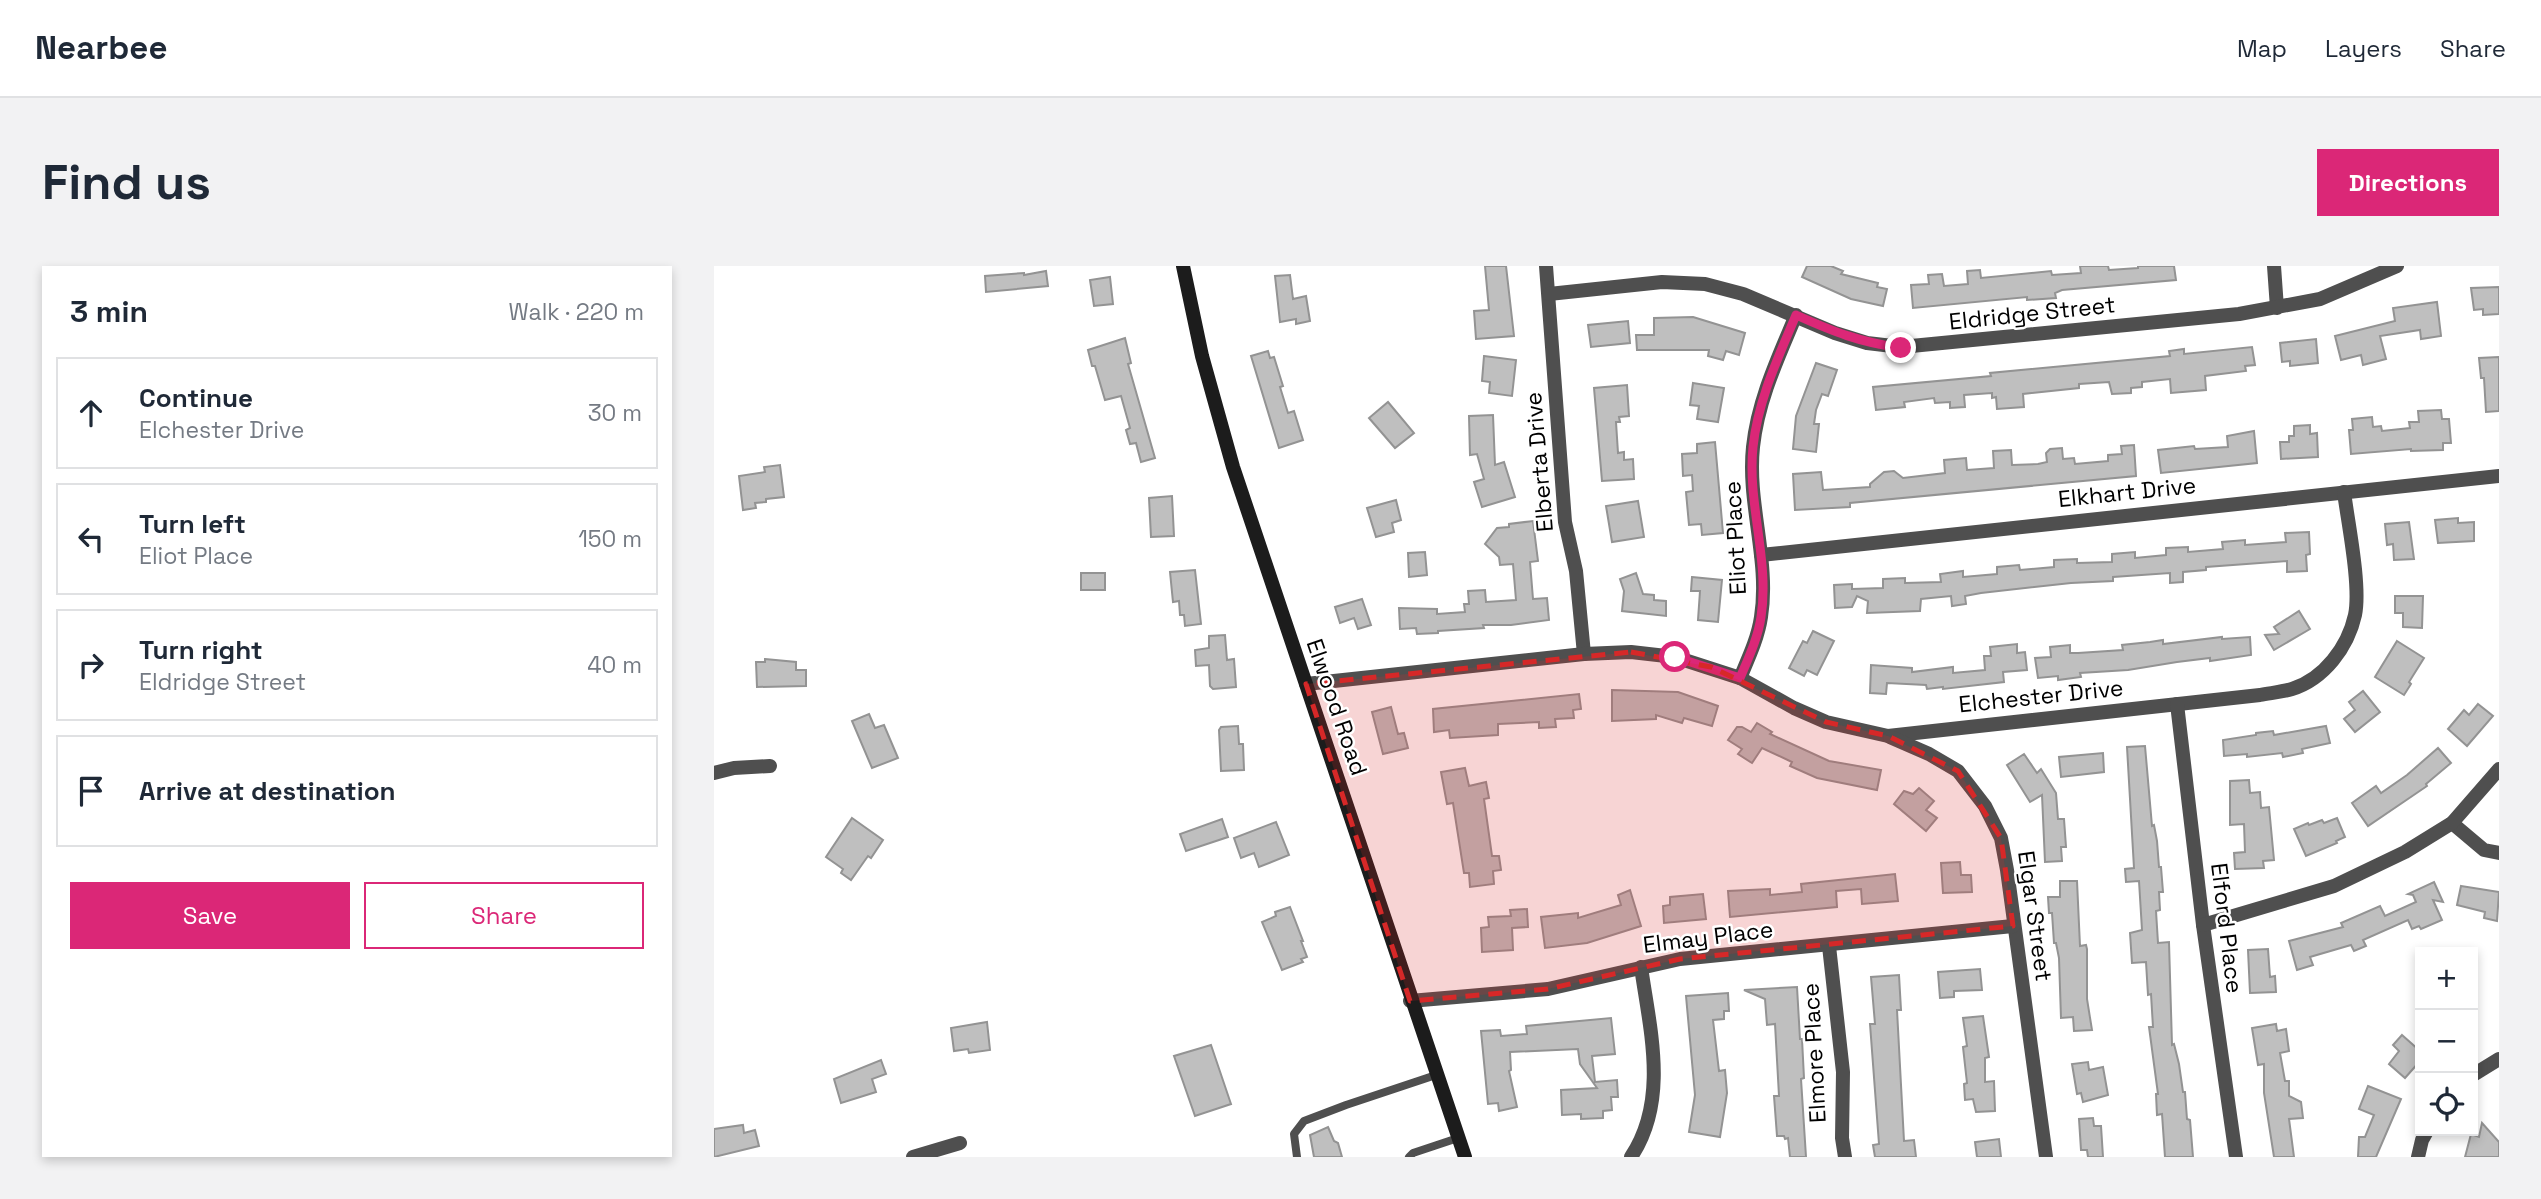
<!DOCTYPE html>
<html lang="en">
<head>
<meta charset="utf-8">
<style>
	:root { --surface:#fff; --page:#f2f2f3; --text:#1f2937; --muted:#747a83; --line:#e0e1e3; --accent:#db2777 }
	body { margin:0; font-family:"Space Grotesk",sans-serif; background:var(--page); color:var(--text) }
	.controls { position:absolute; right:21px; bottom:21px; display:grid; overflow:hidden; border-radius:0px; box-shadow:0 4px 10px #0003 }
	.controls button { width:63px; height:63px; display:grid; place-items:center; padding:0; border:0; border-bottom:2px solid var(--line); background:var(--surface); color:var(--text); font:35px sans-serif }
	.stop { position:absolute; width:21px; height:21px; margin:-16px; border:5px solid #db2777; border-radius:50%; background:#fff }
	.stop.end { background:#db2777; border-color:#fff; box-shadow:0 2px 7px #0008 }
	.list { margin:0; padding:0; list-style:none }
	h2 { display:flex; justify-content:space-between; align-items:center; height:91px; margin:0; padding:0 28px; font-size:30px }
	h2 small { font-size:23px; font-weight:400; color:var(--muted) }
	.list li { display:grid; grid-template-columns:46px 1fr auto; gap:21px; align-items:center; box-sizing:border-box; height:112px; margin:0 14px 14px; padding:0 14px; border:2px solid var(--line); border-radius:0px }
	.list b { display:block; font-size:26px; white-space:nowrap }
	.list p { margin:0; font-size:23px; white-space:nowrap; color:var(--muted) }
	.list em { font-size:23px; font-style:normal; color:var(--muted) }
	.actions { display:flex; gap:14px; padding:21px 28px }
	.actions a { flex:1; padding:16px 0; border:2px solid var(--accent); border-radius:0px; text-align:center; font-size:24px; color:var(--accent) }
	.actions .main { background:var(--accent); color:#fff }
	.icon { flex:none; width:38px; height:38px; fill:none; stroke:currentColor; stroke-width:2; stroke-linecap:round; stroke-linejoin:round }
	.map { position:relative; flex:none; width:1785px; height:891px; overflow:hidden; border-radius:0px }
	header { display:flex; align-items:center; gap:42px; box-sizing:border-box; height:98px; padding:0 35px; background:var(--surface); border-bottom:2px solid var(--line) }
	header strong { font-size:33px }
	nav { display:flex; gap:38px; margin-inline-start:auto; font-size:24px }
	.intro { display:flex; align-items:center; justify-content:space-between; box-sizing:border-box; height:168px; padding:0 42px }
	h1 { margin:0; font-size:49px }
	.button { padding:18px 32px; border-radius:0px; background:var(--accent); color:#fff; font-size:24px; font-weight:700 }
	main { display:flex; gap:42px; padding:0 42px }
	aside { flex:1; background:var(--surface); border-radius:0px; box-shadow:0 4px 10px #0003 }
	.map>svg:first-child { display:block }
	.building { fill:#bfbfbf; stroke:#939393; stroke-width:2 }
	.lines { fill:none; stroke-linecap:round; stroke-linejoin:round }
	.service { stroke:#4f4f4f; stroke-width:8 }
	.minor { stroke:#4f4f4f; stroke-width:14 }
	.secondary { stroke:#1c1c1c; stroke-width:14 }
	.route { stroke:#db2777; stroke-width:9 }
	.marked { fill:#d62828; fill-opacity:0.2; stroke:#d62828; stroke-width:5; stroke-dasharray:14 9; stroke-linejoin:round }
	.labels { text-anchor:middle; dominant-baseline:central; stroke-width:5; stroke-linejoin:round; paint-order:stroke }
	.street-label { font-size:23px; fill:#000; stroke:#fff }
</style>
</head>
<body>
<header>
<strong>Nearbee</strong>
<nav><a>Map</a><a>Layers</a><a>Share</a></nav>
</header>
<div class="intro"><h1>Find us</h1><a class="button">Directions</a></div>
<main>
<aside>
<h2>3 min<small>Walk · 220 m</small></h2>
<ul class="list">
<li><svg class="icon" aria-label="ahead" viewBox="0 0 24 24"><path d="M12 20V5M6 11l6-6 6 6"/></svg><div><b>Continue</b><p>Elchester Drive</p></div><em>30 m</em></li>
<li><svg class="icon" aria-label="left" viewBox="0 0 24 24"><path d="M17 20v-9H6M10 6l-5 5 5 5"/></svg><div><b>Turn left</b><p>Eliot Place</p></div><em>150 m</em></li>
<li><svg class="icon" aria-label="right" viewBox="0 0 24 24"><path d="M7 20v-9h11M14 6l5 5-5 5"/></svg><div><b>Turn right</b><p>Eldridge Street</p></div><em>40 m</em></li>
<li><svg class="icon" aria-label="arrive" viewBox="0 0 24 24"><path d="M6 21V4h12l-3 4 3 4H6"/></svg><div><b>Arrive at destination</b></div></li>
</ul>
<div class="actions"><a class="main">Save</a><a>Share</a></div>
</aside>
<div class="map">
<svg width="1785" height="891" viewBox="0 0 1785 891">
	<rect width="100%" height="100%" fill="#fff"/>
	<g class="building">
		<path d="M771,0H792L800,70L762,73L760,45L775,44Z"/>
		<path d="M1093,0H1117L1129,5L1127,8L1164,17L1163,21L1173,23L1169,40L1137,33L1088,11Z"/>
		<path d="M1366,0H1394L1395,4L1424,2V0H1460L1462,14L1348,24L1341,27L1342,32L1313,34V31L1199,42L1197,19L1215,18L1214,9L1228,8L1230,20L1254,18L1253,5L1266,4L1267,12L1337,5L1338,9L1367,7Z"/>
		<path d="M332,5L334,20L272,26L271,10L310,7V9Z"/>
		<path d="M576,9L579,33L592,30L596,55L582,58V53L566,56L561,10Z"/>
		<path d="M396,11L399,38L380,40L376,14Z"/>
		<path d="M1785,21V48L1769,49V43L1760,44L1757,22Z"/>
		<path d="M1723,36L1727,70L1707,73L1706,64L1666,70L1672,93L1649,99L1647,89L1627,94L1621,70L1681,55L1679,42Z"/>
		<path d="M979,51L1031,67L1025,89L1012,85L1009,94L994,90L995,84H923L922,69H940V52Z"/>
		<path d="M914,55L916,77L877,81L874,59Z"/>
		<path d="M411,72L417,97L414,98L441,192L427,196L422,177L416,178L412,164L416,162L407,130L391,134L381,100H378L374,84Z"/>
		<path d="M1602,73L1604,97L1576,100V95L1568,96L1566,77Z"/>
		<path d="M1538,81L1541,99L1531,100L1532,105L1491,110L1492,124L1457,127L1456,113L1428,116V121L1417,122V127L1398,128L1395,116L1365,118V122L1309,128L1310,141L1283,143L1282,131L1278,132V127L1250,129L1251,141L1236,142V136L1221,137L1220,132L1190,136L1191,141L1162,144L1159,121L1277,110L1276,107L1456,90L1455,85L1470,83V88Z"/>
		<path d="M554,85L556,92L560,91L569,120L566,121L574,147L580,145L589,174L565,182L537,90Z"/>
		<path d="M770,90L802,94L798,130L775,127L776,116L768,115Z"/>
		<path d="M1785,91V145L1772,146L1770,112H1767L1765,92Z"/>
		<path d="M1102,97L1123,104L1114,130L1108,128L1102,144L1100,158H1105L1102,186L1079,183L1082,150Z"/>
		<path d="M979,117L1010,122L1004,156L983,153L985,140L976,139Z"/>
		<path d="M913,119L915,150L905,151L906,156H902L904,187L910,186V194L919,193L920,213L888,215L880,122Z"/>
		<path d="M674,136L700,167L681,182L655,152Z"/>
		<path d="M1727,144L1728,153H1735L1737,177H1729V184L1697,185V183L1637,188L1635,164H1639L1638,153L1658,151L1659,161L1667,160L1668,165L1696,162L1695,156H1705L1704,145Z"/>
		<path d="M779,149L781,199L790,196L801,231L768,241L760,216L770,213L763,188L756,189L755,150Z"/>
		<path d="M1596,159V168L1603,167L1604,191L1567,193L1566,176H1575V170H1580V160Z"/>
		<path d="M1540,165L1543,197L1447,207L1444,184L1480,180L1481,183L1514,181L1513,170Z"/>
		<path d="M1001,176L1009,267L988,269L987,258L975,259L972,226L979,225L978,209L969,210L968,188L983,187V178Z"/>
		<path d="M1420,179L1422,210L1136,237V241L1081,244L1079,208L1107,206L1109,224L1156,221V218L1170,206L1180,205L1189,212L1231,207L1230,194L1252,192L1253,204L1280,202L1279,185L1297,184L1298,199L1324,198L1333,196L1332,187L1336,183L1348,182L1349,193L1360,192L1361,198L1394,195V189L1408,188L1407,180Z"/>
		<path d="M66,199L70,231L52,233V236L41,237L42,242L29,244L25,210L51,206L50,201Z"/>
		<path d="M458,230L460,270L437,271L435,232Z"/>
		<path d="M682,234L687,254L678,257L680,266L662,271L653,242Z"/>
		<path d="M924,235L930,271L898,276L892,240Z"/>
		<path d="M1744,252V257L1760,256V275L1724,277L1721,254Z"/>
		<path d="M819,255L824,295L816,296L819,333L833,332L835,354L797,359H769L770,362L724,365V367L703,368L702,362L686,363L685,342L723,343V348L751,346L750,338H755L754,325L771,324L772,336L802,334L799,298L786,299L785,291L771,278L783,262L795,261V258Z"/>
		<path d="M1695,256L1700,293L1680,294L1679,278L1673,279L1671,258Z"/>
		<path d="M1595,266L1596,288L1592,289L1593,305L1573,306V295L1492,301V304L1469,306V316L1456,317V307L1399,311V315L1357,317L1267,327L1251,330L1252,338L1238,340L1237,330L1207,333L1206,345L1153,347L1154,335L1143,330L1138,341L1121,342L1120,319L1138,318V323L1169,322V313L1191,312V317L1227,316L1226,308L1249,305V311L1283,308V301L1305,299L1306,304L1340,301V294L1363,293V297L1398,296V288L1421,286V292L1452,289V282L1474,281V286L1509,283L1508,276L1531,274V279L1572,276L1571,267Z"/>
		<path d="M711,286L713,309L695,311L694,287Z"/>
		<path d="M481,304L487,358L471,360L470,349H466L465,335L459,336L456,306Z"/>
		<rect x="367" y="307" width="24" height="17"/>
		<path d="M922,307L929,328L940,329V334L952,335V350L908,345L910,325L906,313Z"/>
		<path d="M978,311L1008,314L1004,356L984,354L986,325H977Z"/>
		<path d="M1681,330H1709L1708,362L1689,361V347H1681Z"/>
		<path d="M648,333L657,359L644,363L640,352L626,357L621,341Z"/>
		<path d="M1585,345L1596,363L1560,384L1551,369L1565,368L1560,361Z"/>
		<path d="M1099,365L1120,375L1103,409L1093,404L1090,410L1075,402L1089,375L1093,377Z"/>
		<path d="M511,369L513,394L520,393L522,421L499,423L496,420L495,399L482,400L481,384L495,382V370Z"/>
		<path d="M1508,371V373L1536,371L1537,389L1496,395V392L1463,396L1414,404L1366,407L1367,411L1344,414V410L1324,412L1321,392L1337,391L1336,381L1356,379V387H1364L1409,384L1408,379L1436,376L1449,374V378Z"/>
		<path d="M1683,375L1710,392L1695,416L1697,418L1690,429L1661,411Z"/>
		<path d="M1303,378V387L1311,386L1313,404L1289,406L1290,416L1229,423V421L1213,423L1212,419L1173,417L1172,428L1156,427L1157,399L1198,402V406L1239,401V407L1271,404L1270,390H1277L1276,381Z"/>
		<path d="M51,393L82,396V404H92V420L43,421L42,396H51Z"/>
		<path d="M898,424L964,426L1004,440L998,460L970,452L968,457L942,449V453L898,455Z"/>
		<path d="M1649,425L1666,446L1641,466L1630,453L1641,444L1635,436Z"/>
		<path d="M865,428L867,443L859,444L860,452L841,453L842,461L825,462V456L784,458V469L736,472L735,464L720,466L719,443Z"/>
		<path d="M1764,438L1779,450L1753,480L1734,463L1750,444L1755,449Z"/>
		<path d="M677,441L684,468L690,467L694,482L669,488L658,446Z"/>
		<path d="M155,448L161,462L170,459L184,492L158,502L138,455Z"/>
		<path d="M1043,457L1058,466L1056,468L1115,495L1167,504L1163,524L1103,512L1076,500L1078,496L1048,482L1038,497L1024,488L1028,483L1014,474L1023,461H1028L1037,466Z"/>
		<path d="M524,460L525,478H529L530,504L507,505L505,464L507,461Z"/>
		<path d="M1612,460L1616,477L1588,483L1589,487L1569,491L1568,487L1533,491V488L1510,490L1509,474L1542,469V467L1559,465L1560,469Z"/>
		<path d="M1431,480L1438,560L1440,559L1443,575L1445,601H1447L1449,626H1445L1446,644L1442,645L1444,677L1455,676L1458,779L1460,778L1465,798L1469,826H1471L1473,853L1476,854L1479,891H1451L1448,848L1443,849L1442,828H1444L1435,761H1439L1437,728L1434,729L1432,696L1418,697L1416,667L1428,664L1425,615L1412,616L1411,603L1420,602L1413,481Z"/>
		<path d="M1724,482L1737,497L1712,518L1713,520L1654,560L1638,537L1662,520L1667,527L1693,509Z"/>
		<path d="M1389,487L1390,506L1347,511L1345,491Z"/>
		<path d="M1310,488L1323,507L1327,503L1342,527L1344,553H1350L1352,581H1347L1348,595L1331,596L1328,529L1316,536L1293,499Z"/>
		<path d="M751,502L755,520L772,516L775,532L770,533L778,590H785L787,604L779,605L780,618L756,621L755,607H750L739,537L733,538L727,506Z"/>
		<path d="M1535,514L1536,527L1546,526L1547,542L1555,541L1560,594L1549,595L1550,602L1521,603L1520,587L1531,586L1530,558L1516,559V515Z"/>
		<path d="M1205,522L1220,535L1212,544L1223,552L1212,565L1180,538L1190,525L1199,528Z"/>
		<path d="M138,552L169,574L157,592L154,590L137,614L127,607L129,603L112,591Z"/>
		<path d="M1623,552L1631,571L1622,575L1623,577L1592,590L1580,563L1594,557L1595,559L1608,554L1610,557Z"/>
		<path d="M508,553L514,571L472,585L466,568Z"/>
		<path d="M562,556L575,589L545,601L540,587L527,592L520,572Z"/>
		<path d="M1246,596L1247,609H1257L1258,626L1229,627L1227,597Z"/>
		<path d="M1181,608L1184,635L1148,638L1147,623L1122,625L1123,641L1016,651L1014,625L1056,623V629L1088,626L1087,618Z"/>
		<path d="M1346,615H1363L1366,680L1372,679L1373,683V733L1378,764L1360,765L1359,751L1347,752L1345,692L1342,677H1340L1338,647H1335L1334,631H1346Z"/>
		<path d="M1720,616L1729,636L1719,634L1728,654L1707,663L1705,660L1698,663L1694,654L1649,674L1652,680L1640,685L1637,679L1596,691L1599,699L1583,704L1575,675L1629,661L1627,657L1666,640L1671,650L1702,636L1699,629L1694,628Z"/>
		<path d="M1747,620L1785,626L1783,655L1770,652L1771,646L1743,639Z"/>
		<path d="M916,624L927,660L873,677L831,682L827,651L864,647V652L907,639L904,629Z"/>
		<path d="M989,628L992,653L950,657L949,640L956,639V631Z"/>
		<path d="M576,641L589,675H587L593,691L587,693L589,696L568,704L548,656L562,650L561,646Z"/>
		<path d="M813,643L814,661L798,662L799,684L768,686L767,662L775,661L774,651L797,650L796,644Z"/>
		<path d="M1554,683L1556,711L1561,710L1562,726L1536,727L1534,684Z"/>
		<path d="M1266,703L1268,724L1240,725V731L1226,732L1224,706Z"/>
		<path d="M1185,709L1187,744H1183L1190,875L1200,874L1202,891H1161L1159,879L1165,878L1156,758H1161L1157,711Z"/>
		<path d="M1083,721L1086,773H1088L1090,812L1087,813L1092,891H1076L1074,872L1071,873L1070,870H1063L1060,830H1065L1061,758L1053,759L1051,733L1030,724Z"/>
		<path d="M1014,727L1015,745H1010V753L999,754L1005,805L1011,804L1013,827L1006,871L975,866L981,829L972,730Z"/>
		<path d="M1269,750L1275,791L1271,792V816L1280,815L1281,845L1262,846L1259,833L1251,834L1250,818L1253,817L1249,781L1253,780L1249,752Z"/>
		<path d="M897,752L901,788L878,790L881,816L903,814L904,831H897L898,844L889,845V852L867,853V848L848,849L847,824L883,822L866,798L864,783L796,786L797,804L795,805L803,841L785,845L784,837L774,838L767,765L786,764L787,770L813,768L812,760Z"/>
		<path d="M273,756L276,784L255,787L254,783L240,785L237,762Z"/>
		<path d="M1562,758L1563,765L1572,763L1575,785L1566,787L1571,815H1575V830L1587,836L1589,852L1575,853L1580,891H1560L1550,827V798L1544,799L1538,762Z"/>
		<path d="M1688,769L1706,785V795L1691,812L1675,798L1685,785L1679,779Z"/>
		<path d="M497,779L517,838L481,850L460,790Z"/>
		<path d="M167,794L172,808L158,813L162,826L127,837L120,813Z"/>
		<path d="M1374,796L1375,804L1389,801L1394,829L1369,836L1367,827L1363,828L1358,798Z"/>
		<path d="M1654,820L1687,833L1662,891H1644L1645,871H1651L1660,849L1645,843Z"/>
		<path d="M1379,852L1380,860H1387L1389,891H1374L1373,884H1367L1365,853Z"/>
		<path d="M1768,857L1785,876V891H1751L1757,868L1765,871Z"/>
		<path d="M29,859L30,867L41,864L45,880L0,891V863Z"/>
		<path d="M614,861L620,875L624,877L628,891H600L596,869Z"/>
		<path d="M1285,873L1287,891H1263L1261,876Z"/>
	</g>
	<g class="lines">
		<g class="service">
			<path d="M583,891L580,868L590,855L632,839L722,809"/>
			<path d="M695,891L699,887L744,872"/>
		</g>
		<g class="minor">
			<path d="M832,0L851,256L862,305L870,388"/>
			<path d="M1560,0L1563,42"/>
			<path d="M835,28L948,16L991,18L1029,28L1121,67L1153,77L1187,81L1525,48L1606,33L1683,0"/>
			<path d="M1047,289L1785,210"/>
			<path d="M1026,412C1034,393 1044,372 1047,351C1056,295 1033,237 1039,181C1044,134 1064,92 1082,49"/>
			<path d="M592,418L870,388L917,386L961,391L1026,412L1080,442L1112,456L1174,470L1546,429C1556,427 1568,426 1578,423C1610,413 1634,381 1641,349C1647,320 1634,257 1630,226"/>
			<path d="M1463,438L1489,659L1522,891"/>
			<path d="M1176,471L1215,488L1244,505L1271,540L1287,572L1293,604L1332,891"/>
			<path d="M0,507L20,502L56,500"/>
			<path d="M1738,557L1770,584L1785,587"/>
			<path d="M1489,659L1620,620L1691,586L1738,557L1785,503"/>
			<path d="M1115,680L1129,806L1128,872L1131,891"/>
			<path d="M696,735L834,723L966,693L1299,660"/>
			<path d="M1759,809L1785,793"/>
			<path d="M199,891L246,877"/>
			<path d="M917,891C955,834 936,764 927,701"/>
			<path d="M1704,891L1708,874L1713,865"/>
		</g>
		<path class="secondary" d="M469,0L488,90L519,201L751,891"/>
	</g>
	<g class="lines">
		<path class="route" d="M961,391L1026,412C1034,393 1044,372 1047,351C1056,295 1033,237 1039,181C1044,134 1064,92 1082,49C1120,66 1145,76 1187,82"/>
	</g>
	<path class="marked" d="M917,386L997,401L1112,456L1174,470L1244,505L1287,572L1299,660L966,693L834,723L696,735L592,418Z"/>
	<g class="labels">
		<g class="street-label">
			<text transform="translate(1318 47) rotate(-6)">Eldridge Street</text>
			<text transform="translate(825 196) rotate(-95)">Elberta Drive</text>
			<text transform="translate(1413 226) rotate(-6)">Elkhart Drive</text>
			<text transform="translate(1021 272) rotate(-93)">Eliot Place</text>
			<text transform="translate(1327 430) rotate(-6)">Elchester Drive</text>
			<text transform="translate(623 441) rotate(71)">Elwood Road</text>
			<text transform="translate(1321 650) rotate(82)">Elgar Street</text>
			<text transform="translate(1513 662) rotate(83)">Elford Place</text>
			<text transform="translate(994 671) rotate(-7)">Elmay Place</text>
			<text transform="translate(1100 787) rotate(-93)">Elmore Place</text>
		</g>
	</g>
</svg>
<div class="controls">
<button>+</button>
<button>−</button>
<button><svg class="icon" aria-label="locate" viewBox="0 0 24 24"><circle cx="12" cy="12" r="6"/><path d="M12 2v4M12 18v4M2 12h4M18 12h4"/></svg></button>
</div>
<div class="stop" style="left:961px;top:391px"></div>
<div class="stop end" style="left:1187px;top:82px"></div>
</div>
</main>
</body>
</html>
